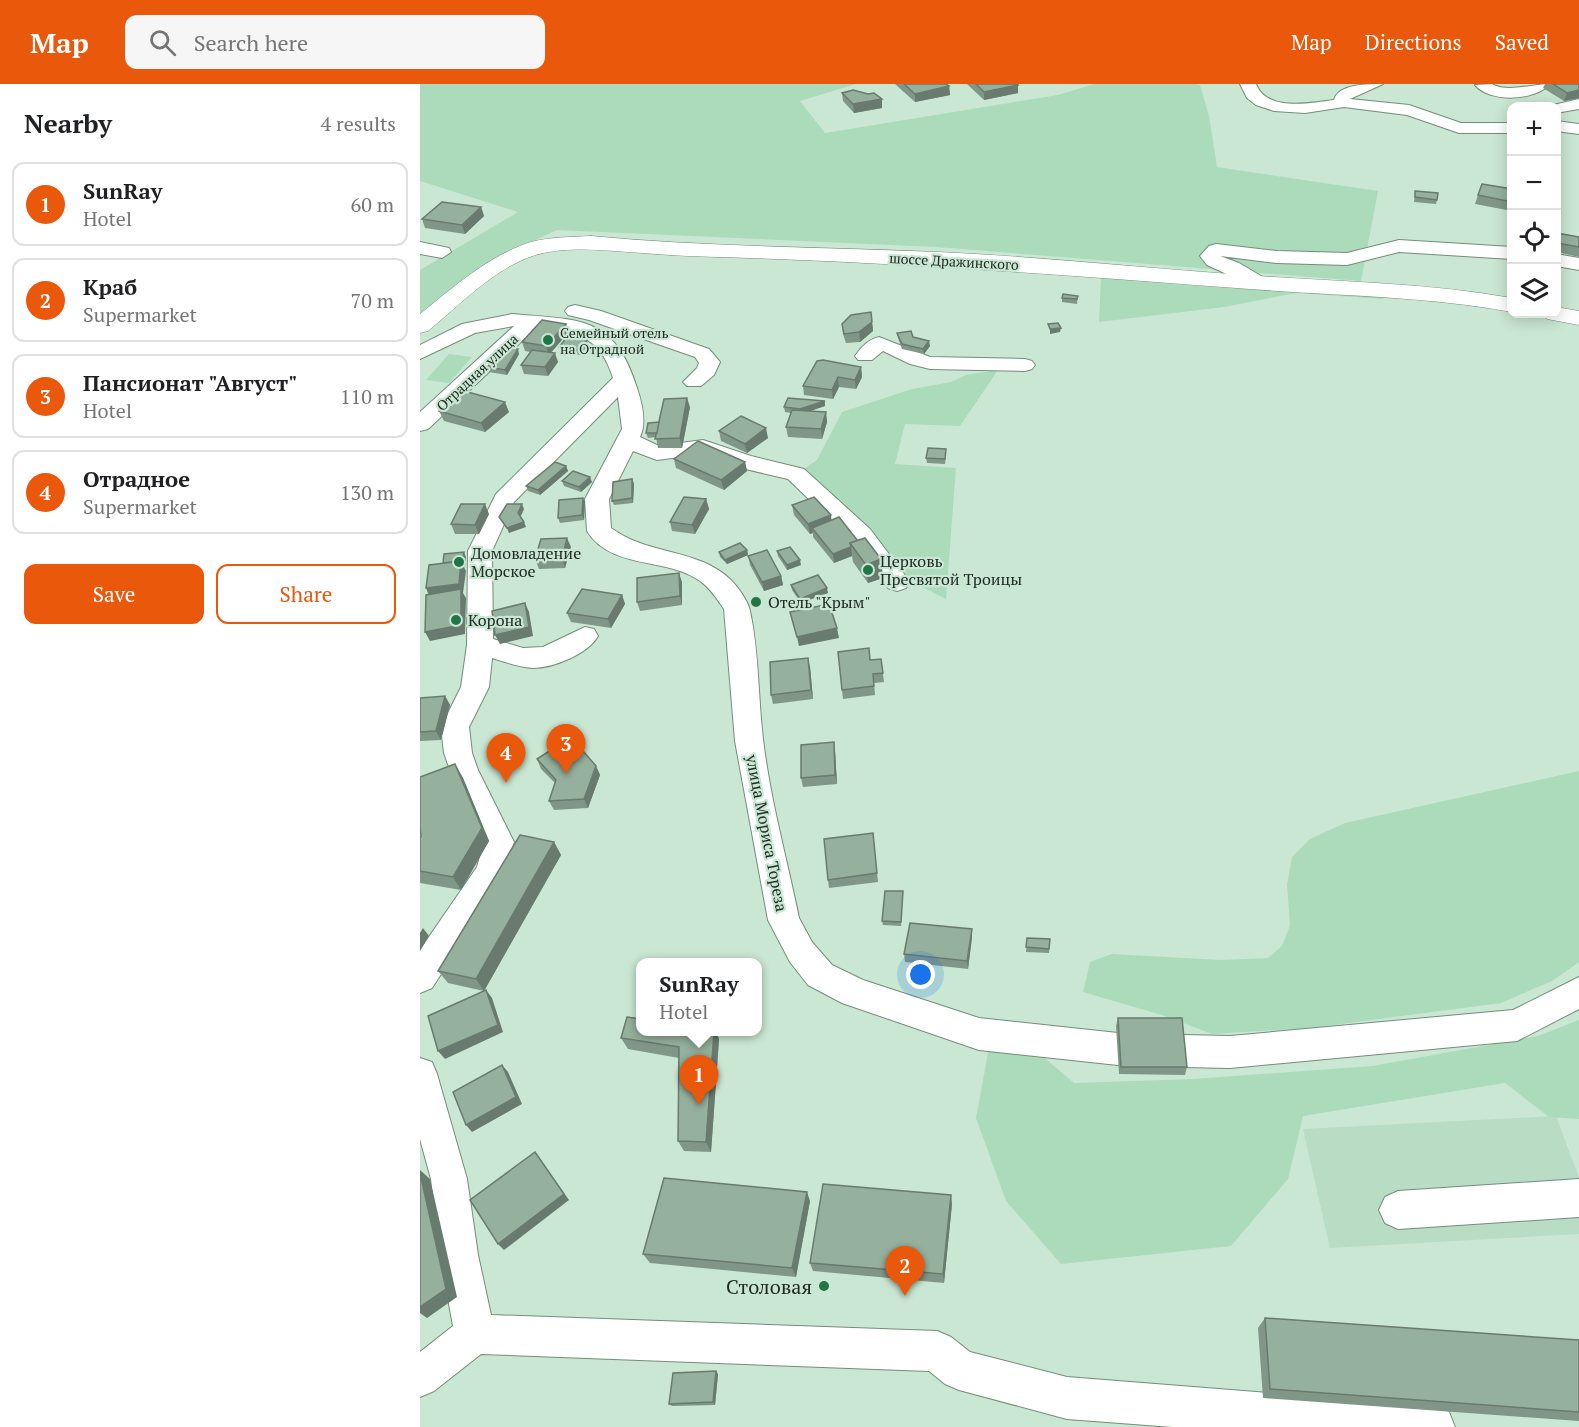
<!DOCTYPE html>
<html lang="en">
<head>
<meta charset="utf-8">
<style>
	:root { --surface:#fff; --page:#f6f6f6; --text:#202124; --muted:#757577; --line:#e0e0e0; --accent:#ea580c }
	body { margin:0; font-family:"PT Serif",serif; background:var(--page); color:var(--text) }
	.controls { position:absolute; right:18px; top:18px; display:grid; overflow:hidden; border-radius:12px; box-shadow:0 3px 15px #0003 }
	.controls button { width:54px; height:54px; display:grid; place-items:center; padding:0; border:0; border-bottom:2px solid var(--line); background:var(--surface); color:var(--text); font:30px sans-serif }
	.you { position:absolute; left:501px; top:891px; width:21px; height:21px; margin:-15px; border:4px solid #fff; border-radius:50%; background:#1a73e8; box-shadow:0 0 0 9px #1a73e833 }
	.badge { display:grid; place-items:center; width:39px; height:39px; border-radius:50%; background:var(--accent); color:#fff; font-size:20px; font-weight:700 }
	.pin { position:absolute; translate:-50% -50px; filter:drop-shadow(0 2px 3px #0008) }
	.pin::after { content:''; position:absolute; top:32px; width:21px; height:18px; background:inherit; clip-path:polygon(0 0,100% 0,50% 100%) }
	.popup { position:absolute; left:216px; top:874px; width:126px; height:78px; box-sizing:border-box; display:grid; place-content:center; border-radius:12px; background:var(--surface); filter:drop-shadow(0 2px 4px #0005); font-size:20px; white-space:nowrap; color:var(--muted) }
	.popup b { font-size:22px; color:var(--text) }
	.popup::after { content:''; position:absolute; left:50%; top:100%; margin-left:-12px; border:12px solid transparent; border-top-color:var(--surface) }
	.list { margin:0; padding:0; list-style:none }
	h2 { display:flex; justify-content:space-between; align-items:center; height:78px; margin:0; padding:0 24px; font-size:26px }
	h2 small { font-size:20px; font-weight:400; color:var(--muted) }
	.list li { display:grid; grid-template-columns:39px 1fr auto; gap:18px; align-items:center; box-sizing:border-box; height:84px; margin:0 12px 12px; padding:0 12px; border:2px solid var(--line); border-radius:12px }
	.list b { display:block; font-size:22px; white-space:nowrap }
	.list p { margin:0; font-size:20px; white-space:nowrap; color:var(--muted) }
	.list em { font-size:20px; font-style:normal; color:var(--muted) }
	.actions { display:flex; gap:12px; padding:18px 24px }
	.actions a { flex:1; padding:14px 0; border:2px solid var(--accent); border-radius:12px; text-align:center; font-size:21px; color:var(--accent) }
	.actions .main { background:var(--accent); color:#fff }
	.icon { flex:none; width:33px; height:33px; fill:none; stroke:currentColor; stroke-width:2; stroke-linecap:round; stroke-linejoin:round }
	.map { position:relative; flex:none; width:1159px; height:1343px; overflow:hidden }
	header { display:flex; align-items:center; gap:36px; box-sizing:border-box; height:84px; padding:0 30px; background:var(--accent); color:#fff }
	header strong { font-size:28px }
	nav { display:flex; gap:33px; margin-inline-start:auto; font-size:21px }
	.search { width:420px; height:54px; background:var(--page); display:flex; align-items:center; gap:15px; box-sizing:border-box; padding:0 21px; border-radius:12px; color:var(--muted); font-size:22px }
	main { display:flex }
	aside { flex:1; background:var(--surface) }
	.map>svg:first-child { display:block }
	.built { fill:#b9dcc4 }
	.green { fill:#acdbbb }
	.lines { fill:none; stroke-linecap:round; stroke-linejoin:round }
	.minor-casing { stroke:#738d7b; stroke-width:2 }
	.major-casing { stroke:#738d7b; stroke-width:1 }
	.minor { fill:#fff; fill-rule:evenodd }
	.major { fill:#fff; fill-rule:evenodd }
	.wall { fill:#809787 }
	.shaded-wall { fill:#687b6e }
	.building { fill:#95b09d; stroke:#687b6e; stroke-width:1.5 }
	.poi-dot { fill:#217648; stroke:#cae7d3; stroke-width:2 }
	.labels { text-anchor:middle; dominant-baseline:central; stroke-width:4.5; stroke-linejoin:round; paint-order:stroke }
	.far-street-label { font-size:14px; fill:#202b24; stroke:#cae7d3 }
	.far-poi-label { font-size:14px; fill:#202b24; stroke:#cae7d3; text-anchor:start }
	.poi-label { font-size:16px; fill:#202b24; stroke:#cae7d3; text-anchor:start }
	.street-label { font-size:16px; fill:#202b24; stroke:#cae7d3 }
	.near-poi-label { font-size:20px; fill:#202b24; stroke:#cae7d3; text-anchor:end }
</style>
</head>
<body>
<header>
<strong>Map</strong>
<div class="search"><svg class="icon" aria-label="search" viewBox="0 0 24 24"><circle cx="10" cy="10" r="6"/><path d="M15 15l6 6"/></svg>Search here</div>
<nav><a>Map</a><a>Directions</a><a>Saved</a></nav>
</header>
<main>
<aside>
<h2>Nearby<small>4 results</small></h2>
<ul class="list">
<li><span class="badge">1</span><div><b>SunRay</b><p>Hotel</p></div><em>60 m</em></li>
<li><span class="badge">2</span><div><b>Краб</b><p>Supermarket</p></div><em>70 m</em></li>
<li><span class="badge">3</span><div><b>Пансионат &quot;Август&quot;</b><p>Hotel</p></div><em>110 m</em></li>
<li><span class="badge">4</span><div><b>Отрадное</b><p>Supermarket</p></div><em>130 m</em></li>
</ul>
<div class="actions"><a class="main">Save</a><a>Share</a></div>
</aside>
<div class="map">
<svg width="1159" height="1343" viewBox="0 0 1159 1343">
	<rect width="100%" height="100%" fill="#cae7d3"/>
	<path class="built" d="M1136,1032L1159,1094V1150L910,1164L883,1045Z"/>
	<g class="green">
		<path d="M0,0H436L380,17L405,49L638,11L674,0H776L780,1L789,32L797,83L958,107L941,197L516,163L137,146L72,177L0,237V186L98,128L0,97Z"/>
		<path d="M681,193L968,212L962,215L876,209L804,223L679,238Z"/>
		<path d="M29,270L52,273L29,299L6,296Z"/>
		<path d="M578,286L540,342L485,340L475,380L536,384L526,515L470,487L417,432L399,398L378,389L397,376L422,328L492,305L531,298L546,291Z"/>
		<path d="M1159,687V878L1132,897L1081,919L891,944L792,950L745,932L663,908L670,878L692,870L801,876L848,874L862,862L870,841L867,801L872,773L890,755L925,739Z"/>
		<path d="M1159,936V1035L1129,1033L1085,999L883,1032L868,1095L811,1162L641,1180L586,1117L556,1034L570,958L613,964L654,999L773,995L952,982L1118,952Z"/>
	</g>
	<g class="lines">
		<defs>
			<g id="minor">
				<path d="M820,0H836C847,28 889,19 914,16C918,0 947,0 963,0L930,15L989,21L1041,39H1092V49H1039L987,31L924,23L885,29L854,27L836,21L827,14Z"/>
				<path d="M1072,0C1087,9 1112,0 1130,0C1115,17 1070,19 1055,1Z"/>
				<path d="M1159,15V25L1136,29V22H1129Z"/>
				<path d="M1136,37L1159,40V50L1136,47Z"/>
				<path d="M979,156L1092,163V175L979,168L927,181L857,179L800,172L819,179L846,195L849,199L846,203L839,205L787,181L780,172L789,162L796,160L857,167L927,169Z"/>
				<path d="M0,158L29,164L31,168L22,174L0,170Z"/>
				<path d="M1136,170L1159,174V186L1136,182Z"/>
				<path d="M155,221L181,227L289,265L300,278L294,291L281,302H267L263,298L277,284L279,279L275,273L169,236L148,231L145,227L148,223Z"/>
				<path d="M92,230C158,236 194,230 217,304C222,319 227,339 220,353L239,362L283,356L331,372L384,385L450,445L490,498L486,504L477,507L468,504L432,457L368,395L317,383L281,370L237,376L213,367L189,415L191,444C229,472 278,464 311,496C318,503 328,517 330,527C339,567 338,614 343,655C350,715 367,775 379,834L392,858L412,881L443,896L559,934L698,949L710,954L715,965L710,976L698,981L559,966L422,919L388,901L370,878L348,836L315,657L304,525C297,515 291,505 280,497C247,473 191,486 167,447L165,415L202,345L198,313L94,418L72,467L73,555L103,564L123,563L165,543L174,545L178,552C168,570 133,584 113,584C99,583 85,578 72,574L69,603L49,643L52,669L58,686L94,758L82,796L12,904L0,909V866L57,783L64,758L30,686L24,669L21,643L41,603L47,561L48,467L76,410L193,294C180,251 156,248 116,244L8,345L0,347V328L94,242L55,249L0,275V261L42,240Z"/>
				<path d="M459,253L510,273L605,275L612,277L615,281L612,285L605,287L510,285L490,280L463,267L452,276H438L435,272C441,263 449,255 459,253Z"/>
				<path d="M1159,893V925L1097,957L810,984L763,983L751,978L746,967L751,956L763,951L810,952L1093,926Z"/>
				<path d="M0,974L12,978L17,990L47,1095L58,1171L71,1231L517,1247L531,1253L550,1268L647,1293L1014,1322L1029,1328L1035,1343H753L647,1335L539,1306L525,1300L509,1287L61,1270L14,1307L0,1313V1268L33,1242L20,1171L11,1095L0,1055Z"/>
				<path d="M1159,1095V1133L978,1145L965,1139L959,1126L965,1113L978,1107Z"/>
			</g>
			<g id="major">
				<path d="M171,152C286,163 403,163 518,168C625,173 731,185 838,192C923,198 1007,199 1092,214V228C1005,212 918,212 830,205C672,193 515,181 357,175C312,173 267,173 223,169C189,167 156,162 123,169C79,179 42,219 8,247L0,249V230C35,202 68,172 111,158C130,153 152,153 171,152Z"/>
				<path d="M1136,223L1159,227V241L1127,235L1124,230H1136Z"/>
			</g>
		</defs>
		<use href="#minor" class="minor-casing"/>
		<use href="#major" class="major-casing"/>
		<use href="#minor" class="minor"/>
		<use href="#major" class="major"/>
	</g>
	<g class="wall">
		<path d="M475,0H526L529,2L530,11L495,18Z"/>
		<path d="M547,0H597L598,1V9L564,16Z"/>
		<path d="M1125,0H1159V14L1144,17L1123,4Z"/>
		<path d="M422,9L462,24L434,29L423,17Z"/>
		<path d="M1092,105V127L1055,120L1058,111Z"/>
		<path d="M995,107L1017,116L1016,120L994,118Z"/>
		<path d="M61,123L64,132L45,150L5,144L2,135Z"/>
		<path d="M1137,149L1159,153V173L1137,168Z"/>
		<path d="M658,212L657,220L642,218V214Z"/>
		<path d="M452,238L453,247L440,258L426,259L423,250L422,240Z"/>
		<path d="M146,240L148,249L131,268L138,278L128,292L104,290L101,281L110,268L105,267L102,258Z"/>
		<path d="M477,249L493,253L510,262L504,270L482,265L478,254Z"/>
		<path d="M168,261L160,271L140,268L139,263Z"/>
		<path d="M99,270L87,291L69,288L67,283Z"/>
		<path d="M441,283L442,293L436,305L419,303L413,315L384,311L383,302Z"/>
		<path d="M405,322L390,327L406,328L407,338L402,355L368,353L366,343L371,329L365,328L364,323Z"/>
		<path d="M270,323L262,364H238L236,353L228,354L226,349L239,338Z"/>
		<path d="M19,327L89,328L65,348L24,337Z"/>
		<path d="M299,347L348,354L327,369L301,357Z"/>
		<path d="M526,370L525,380L507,379L506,374Z"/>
		<path d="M254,375L325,378L327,387L304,406L256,384Z"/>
		<path d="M146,382L148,387L120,411L108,407L106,402Z"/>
		<path d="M212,395L214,400L213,419L194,421L192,417Z"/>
		<path d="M142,397L172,398L161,408L144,402Z"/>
		<path d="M286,415L289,425L275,450L252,447L250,438Z"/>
		<path d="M165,418L164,436L140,439L138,434Z"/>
		<path d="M372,421L411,431V436L461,475L463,494L448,499L433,478L432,472L414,479L393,453V449L390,450L374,431Z"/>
		<path d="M69,430L59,450H35L31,440Z"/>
		<path d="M151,463L145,484L119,485L115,475Z"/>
		<path d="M327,466L328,471L307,480L300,473L299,468Z"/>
		<path d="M357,467L381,481L367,486L358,472Z"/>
		<path d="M328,472L361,492L363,501L344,507L330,481Z"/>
		<path d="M262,498V521L220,527L217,518Z"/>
		<path d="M371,501L408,509L381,519L372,506Z"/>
		<path d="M202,511L205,520L191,544L151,538L147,529Z"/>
		<path d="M461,575L464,598L454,599L455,611L423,615L422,606L450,576Z"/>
		<path d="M390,583L393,615L353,620L351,611Z"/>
		<path d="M25,612L30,621L21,656L0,657V614Z"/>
		<path d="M415,667L417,700L383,703L381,694Z"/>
		<path d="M117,675L176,682L180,691L168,724L134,726L129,717L135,699L121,685Z"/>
		<path d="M35,680L43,694L69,757L41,806L0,799V754Z"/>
		<path d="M453,749L458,798L409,804L408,796Z"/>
		<path d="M134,758L141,771L64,907L28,899L18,887Z"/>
		<path d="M483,807L481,842L463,841L462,837Z"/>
		<path d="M552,845V853L548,885L485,878L484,870Z"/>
		<path d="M607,854L630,855L629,869L606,868Z"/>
		<path d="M698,934L767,983L765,991L699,990L696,942Z"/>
		<path d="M220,948H296L299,955L291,1068L264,1067L258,1057L259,974L208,965L201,954Z"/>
		<path d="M390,1117L376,1193L230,1179L223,1170Z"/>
		<path d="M532,1120L524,1199L393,1187L390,1179Z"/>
		<path d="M845,1234L1159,1256V1337L843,1314L838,1244Z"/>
		<path d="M298,1290L295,1321L252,1322L249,1320Z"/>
	</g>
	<g class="shaded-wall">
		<path d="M598,1V9L564,16V8Z"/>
		<path d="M529,2L530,11L495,18V10Z"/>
		<path d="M1159,6V14L1144,17L1147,9Z"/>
		<path d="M462,15V24L434,29L433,20Z"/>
		<path d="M61,123L64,132L45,150L42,141Z"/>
		<path d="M452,238L453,247L440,258L439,248Z"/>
		<path d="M146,240L148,249L129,271L126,262Z"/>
		<path d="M641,244L640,248L630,250V245Z"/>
		<path d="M167,256L168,261L160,271L158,266Z"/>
		<path d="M509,257L510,262L504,270L503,265Z"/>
		<path d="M98,265L99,270L87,291L85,286Z"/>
		<path d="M135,269L138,278L128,292L125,283Z"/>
		<path d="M441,283L442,293L436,305L435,296Z"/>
		<path d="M418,293L419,303L413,315L412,306Z"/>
		<path d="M267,314L270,323L262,364L260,354Z"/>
		<path d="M405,317V322L381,330L380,325Z"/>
		<path d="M85,318L89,328L65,348L61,339Z"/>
		<path d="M406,328L407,338L402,355L401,345Z"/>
		<path d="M346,344L348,354L327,369L325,360Z"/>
		<path d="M325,378L327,387L304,406L301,396Z"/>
		<path d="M146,382L148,387L120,411L118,406Z"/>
		<path d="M170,393L172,398L161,408L159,403Z"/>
		<path d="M212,395L214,400L213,419L212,414Z"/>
		<path d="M163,414L165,418L164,436L162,431Z"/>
		<path d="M286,415L289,425L275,450L272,441Z"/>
		<path d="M65,420L69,430L59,450L55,441Z"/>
		<path d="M102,420L104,425L100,434L98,429Z"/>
		<path d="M411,431L412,441L392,444L393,449L390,450L388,440Z"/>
		<path d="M104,438L106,443L89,449L87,444Z"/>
		<path d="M147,454L151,463L145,484L142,475Z"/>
		<path d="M431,463L432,472L414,479L413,470Z"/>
		<path d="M327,466L328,471L307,480L305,476Z"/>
		<path d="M44,468L46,473L45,483L42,479Z"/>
		<path d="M461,475L463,494L448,499L446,481Z"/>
		<path d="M380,476L381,481L367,486V481Z"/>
		<path d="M41,477L46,487L43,509L46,514L45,550L10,557L5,548L10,514L6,504Z"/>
		<path d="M259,489L262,498V521L260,512Z"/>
		<path d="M361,492L363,501L344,507L342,498Z"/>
		<path d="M407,504L408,509L381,519L380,515Z"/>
		<path d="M202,511L205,520L191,544L188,535Z"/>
		<path d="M105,519L109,528L113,552L80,560L75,551Z"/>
		<path d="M417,544L419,554L379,562L377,553Z"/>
		<path d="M388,574L390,583L393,615L391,606Z"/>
		<path d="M25,612L30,621L21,656L16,647Z"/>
		<path d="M414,658L415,667L417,700L415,691Z"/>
		<path d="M35,680L43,694L69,757L41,806L33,793Z"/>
		<path d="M176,682L180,691L168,724L164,715Z"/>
		<path d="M134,758L141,771L64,907L56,895Z"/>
		<path d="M3,844L9,852L0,867V849Z"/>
		<path d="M552,845V853L548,885L547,877Z"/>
		<path d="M66,906L72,914L83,948L25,975L18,967Z"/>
		<path d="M294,948H296L299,955L291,1068L286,1058Z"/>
		<path d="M82,981L88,988L102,1020L52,1048L46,1041Z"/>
		<path d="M115,1068L149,1116L84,1166L78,1160Z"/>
		<path d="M0,1086L10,1095L37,1213L7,1234L0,1229Z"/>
		<path d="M387,1108L390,1117L376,1193L372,1184Z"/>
		<path d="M531,1111L532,1120L524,1199L523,1190Z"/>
		<path d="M296,1287L298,1290L295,1321L293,1318Z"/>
	</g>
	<g class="building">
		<path d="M484,0H526L529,2L495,10Z"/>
		<path d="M556,0H597L598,1L564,8Z"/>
		<path d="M1133,0H1159V6L1147,9Z"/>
		<path d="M433,6L448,10L454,9L462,15L433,20L422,9Z"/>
		<path d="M1062,100L1092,105V118L1058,111Z"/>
		<path d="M995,107L1018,109L1017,116L995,113Z"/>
		<path d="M22,118L61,123L42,141L2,135Z"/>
		<path d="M1137,149L1159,153V163L1137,159Z"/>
		<path d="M643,210L658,212L657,215L642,214Z"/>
		<path d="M451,228L452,238L439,248L424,250L422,240L431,231Z"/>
		<path d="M122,236L146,240L126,262L102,258Z"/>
		<path d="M638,239L641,244L630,245L628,240Z"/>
		<path d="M491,247L493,253L509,257L503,265L482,260L477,249Z"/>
		<path d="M147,253L167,256L158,266L139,263Z"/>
		<path d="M87,263L98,265L85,286L67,283Z"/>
		<path d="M112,266L135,269L125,283L101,281Z"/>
		<path d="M403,276L441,283L435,296L418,293L412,306L383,302L397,277Z"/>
		<path d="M44,307L85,318L61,339L19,327Z"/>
		<path d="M267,314L260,354L235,355L244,315Z"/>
		<path d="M368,314L405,317L380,325L364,323Z"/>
		<path d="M372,326L406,328L401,345L366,343Z"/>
		<path d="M321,332L346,344L325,360L299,347Z"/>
		<path d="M239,338L237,349H226L228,339Z"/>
		<path d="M278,357L325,378L301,396L254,375Z"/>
		<path d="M508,364L526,365L525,375L506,374Z"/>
		<path d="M135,378L146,382L118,406L106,402Z"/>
		<path d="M153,387L170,393L159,403L142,397Z"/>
		<path d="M212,395V414L192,417L193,398Z"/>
		<path d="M264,413L286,415L272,441L250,438Z"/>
		<path d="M394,413L411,431L388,440L372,421Z"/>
		<path d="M163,414L162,431L138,434L139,416Z"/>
		<path d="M41,420H65L55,441L31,440Z"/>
		<path d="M87,420H102L98,429L104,438L87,444L79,433Z"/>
		<path d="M419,433L438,457L430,459L431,463L413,470L392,444Z"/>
		<path d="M147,454L142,475H115L121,455Z"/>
		<path d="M445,454L461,475L446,481L430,459Z"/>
		<path d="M320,459L327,466L305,476L299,468Z"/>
		<path d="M370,463L380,476L367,481L357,467Z"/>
		<path d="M347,466L361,492L342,498L328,472Z"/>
		<path d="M44,468L42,479L41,477L23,479L24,470Z"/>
		<path d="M41,477L39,500L6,504L9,481Z"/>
		<path d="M259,489L260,512L217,518V494Z"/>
		<path d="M398,491L407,504L380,515L371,501Z"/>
		<path d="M41,505V541L5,548L6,511Z"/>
		<path d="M162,505L202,511L188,535L147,529Z"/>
		<path d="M105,519L109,543L75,551L72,527Z"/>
		<path d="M409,520L417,544L377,553L370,528Z"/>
		<path d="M449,564L450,576L461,575L463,589L453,590L454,602L422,606L418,568Z"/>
		<path d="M388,574L391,606L351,611L350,578Z"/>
		<path d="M25,612L16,647L0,648V614Z"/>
		<path d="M151,653L176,682L164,715L129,717L136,696L117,675Z"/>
		<path d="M414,658L415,691L381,694V661Z"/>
		<path d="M35,680L62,744L33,793L0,787V754L1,752L0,744V693Z"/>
		<path d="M453,749L457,789L408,796L404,755Z"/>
		<path d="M100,751L134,758L56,895L18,887Z"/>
		<path d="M465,807H483L481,838L462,837Z"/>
		<path d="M490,839L552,845L547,877L484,870Z"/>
		<path d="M607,854L630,855L629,865L606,863Z"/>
		<path d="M66,906L78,941L18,967L8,932Z"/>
		<path d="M207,933L220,935V948H294L286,1058L258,1057L259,963L201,954Z"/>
		<path d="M698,934H762L767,983H701Z"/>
		<path d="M82,981L96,1013L46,1041L33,1008Z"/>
		<path d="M115,1068L144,1110L78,1160L50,1116Z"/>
		<path d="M0,1089L26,1205L0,1223Z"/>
		<path d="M244,1094L387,1108L372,1184L223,1170Z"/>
		<path d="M403,1100L531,1111L523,1190L390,1179Z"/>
		<path d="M845,1234L1159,1256V1328L850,1305Z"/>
		<path d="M296,1287L293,1318L249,1320L253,1289Z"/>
	</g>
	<g class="poi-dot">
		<circle cx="128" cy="256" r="6"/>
		<circle cx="39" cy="478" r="6"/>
		<circle cx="448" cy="486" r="6"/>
		<circle cx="336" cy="518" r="6"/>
		<circle cx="36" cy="536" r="6"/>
		<circle cx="404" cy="1202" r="6"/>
	</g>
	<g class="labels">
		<g class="far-street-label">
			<text transform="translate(534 177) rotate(3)">шоссе Дражинского</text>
			<text transform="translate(57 288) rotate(-43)">Отрадная улица</text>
		</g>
		<g class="far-poi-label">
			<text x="140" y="248">Семейный отель<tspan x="140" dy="16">на Отрадной</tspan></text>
		</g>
		<g class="poi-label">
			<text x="51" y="469">Домовладение<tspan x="51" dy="18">Морское</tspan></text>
			<text x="460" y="477">Церковь<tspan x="460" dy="18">Пресвятой Троицы</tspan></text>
			<text x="348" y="518">Отель "Крым"</text>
			<text x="48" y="536">Корона</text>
		</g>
		<g class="street-label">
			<text transform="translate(347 749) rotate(79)">улица Мориса Тореза</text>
		</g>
		<g class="near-poi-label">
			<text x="392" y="1202">Столовая</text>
		</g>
	</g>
</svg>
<div class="controls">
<button>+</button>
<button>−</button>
<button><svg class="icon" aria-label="locate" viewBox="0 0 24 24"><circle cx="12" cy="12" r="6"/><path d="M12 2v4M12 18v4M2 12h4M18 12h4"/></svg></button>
<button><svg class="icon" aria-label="layers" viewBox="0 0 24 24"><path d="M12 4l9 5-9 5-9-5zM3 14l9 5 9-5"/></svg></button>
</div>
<div class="you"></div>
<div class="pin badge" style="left:279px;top:1021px">1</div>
<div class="popup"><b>SunRay</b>Hotel</div>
<div class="pin badge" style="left:485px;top:1212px">2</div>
<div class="pin badge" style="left:146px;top:690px">3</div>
<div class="pin badge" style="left:86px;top:699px">4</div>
</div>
</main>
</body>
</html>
